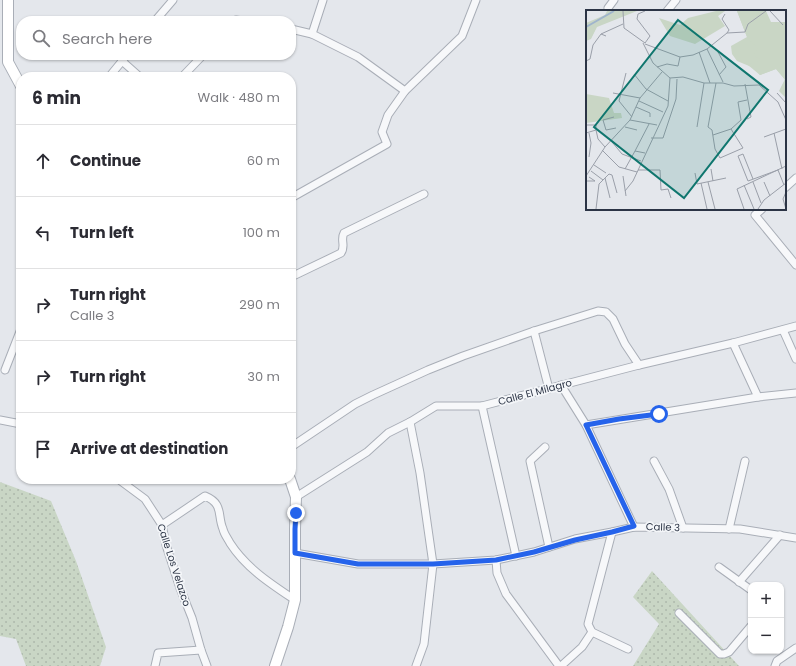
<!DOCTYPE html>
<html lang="en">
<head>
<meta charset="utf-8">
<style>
	:root { --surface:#fff; --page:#f7f7f7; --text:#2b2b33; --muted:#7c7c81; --line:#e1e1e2 }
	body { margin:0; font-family:Poppins,sans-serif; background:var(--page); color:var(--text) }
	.controls { position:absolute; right:12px; bottom:12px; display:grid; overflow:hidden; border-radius:8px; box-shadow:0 1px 3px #0004 }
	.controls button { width:36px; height:36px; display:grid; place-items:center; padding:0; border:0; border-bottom:1px solid var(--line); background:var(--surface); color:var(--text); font:20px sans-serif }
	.stop { position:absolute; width:12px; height:12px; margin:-9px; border:3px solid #2563eb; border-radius:50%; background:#fff }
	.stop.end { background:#2563eb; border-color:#fff; box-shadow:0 1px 4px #0008 }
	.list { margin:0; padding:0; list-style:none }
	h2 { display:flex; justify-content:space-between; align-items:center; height:52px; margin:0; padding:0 16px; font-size:17px }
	h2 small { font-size:13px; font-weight:400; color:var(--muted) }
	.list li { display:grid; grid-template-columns:26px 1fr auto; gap:12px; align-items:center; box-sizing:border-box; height:72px; padding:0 16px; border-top:1px solid var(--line) }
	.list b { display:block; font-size:15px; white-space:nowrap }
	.list p { margin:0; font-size:13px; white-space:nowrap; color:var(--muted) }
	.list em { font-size:13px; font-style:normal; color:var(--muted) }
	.icon { flex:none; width:22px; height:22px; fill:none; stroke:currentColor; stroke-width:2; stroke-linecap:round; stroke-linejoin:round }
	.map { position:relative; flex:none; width:796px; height:666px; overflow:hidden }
	.search { position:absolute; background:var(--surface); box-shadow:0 1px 3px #0004; left:16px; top:16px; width:280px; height:44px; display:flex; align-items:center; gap:10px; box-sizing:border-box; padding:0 14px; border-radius:16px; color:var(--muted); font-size:15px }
	.panel { position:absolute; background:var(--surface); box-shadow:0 1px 3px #0004; left:16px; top:72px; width:280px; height:412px; border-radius:16px }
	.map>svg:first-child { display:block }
	.grass { fill:url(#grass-dots) }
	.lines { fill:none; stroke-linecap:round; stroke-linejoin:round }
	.street-casing { stroke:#a9aeb7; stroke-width:9 }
	.secondary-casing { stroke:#a9aeb7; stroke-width:12 }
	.street { stroke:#f7f8fa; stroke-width:7 }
	.secondary { stroke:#fff; stroke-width:10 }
	.route { stroke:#2563eb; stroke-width:5 }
	.labels { text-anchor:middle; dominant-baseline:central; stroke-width:3.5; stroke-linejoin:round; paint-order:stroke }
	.street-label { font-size:10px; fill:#2b3445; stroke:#f4f6f9 }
	.inset-river { fill:none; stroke:#9fb4cc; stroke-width:2 }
	.inset-road { fill:none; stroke:#9a9fa9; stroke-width:1 }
	.view { fill:#0f766e; fill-opacity:0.15; stroke:#0f766e; stroke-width:2 }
	.inset-edge { fill:none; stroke:#2b3445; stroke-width:2 }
</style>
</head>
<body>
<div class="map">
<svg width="796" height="666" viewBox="0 0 796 666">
	<defs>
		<pattern id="grass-dots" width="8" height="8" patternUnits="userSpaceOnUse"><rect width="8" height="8" fill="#c9d6c5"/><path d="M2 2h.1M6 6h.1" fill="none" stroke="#adb8ab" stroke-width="1.8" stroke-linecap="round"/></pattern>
	</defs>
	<rect width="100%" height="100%" fill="#e4e7ec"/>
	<g class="grass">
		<path d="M0,482L51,501L76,561L106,647L100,666H26L16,639L0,636Z"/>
		<path d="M652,571L739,666H633L659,624L633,597Z"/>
	</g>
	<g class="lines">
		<defs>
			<g id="street">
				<path d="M323,0L312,34L358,57L405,91"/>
				<path d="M608,8L614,0"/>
				<path d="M667,11L676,0"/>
				<path d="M155,21L173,0"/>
				<path d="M235,21L236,20L243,21"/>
				<path d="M291,29L312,34"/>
				<path d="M122,61L140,77"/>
				<path d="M109,77L127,55"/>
				<path d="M182,77L203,55"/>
				<path d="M785,188L796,178"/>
				<path d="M291,198L387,144L382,132L388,115L405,91L462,36L476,0"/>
				<path d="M762,209L755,215L796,265"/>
				<path d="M291,277L341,253C346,246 340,240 344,233L424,194"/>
				<path d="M783,330L796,359"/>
				<path d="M534,331L549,389"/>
				<path d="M5,370L21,329"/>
				<path d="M561,385L586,425L634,527"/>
				<path d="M758,397L796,393"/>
				<path d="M482,406L516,556"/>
				<path d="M0,420L21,424"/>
				<path d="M410,422L420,473L433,564L424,644L416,666"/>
				<path d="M586,425L758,397L733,343"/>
				<path d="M291,447L355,404L373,395L428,370L463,356L534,331L598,311L606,312L613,319L625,344L639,365"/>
				<path d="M545,447L530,461L549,547"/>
				<path d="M654,461L669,489L683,528"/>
				<path d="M118,479L145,499L162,525L166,545L180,588L192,618L201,650L207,666"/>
				<path d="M296,497L367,452L388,433L410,422L436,406H482L639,365L733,343L796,326"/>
				<path d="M162,525L205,496C224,504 217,515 223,529C224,534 228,539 230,543C246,568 271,584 295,600"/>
				<path d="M729,529L745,461"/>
				<path d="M612,532L588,624L592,632L628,649"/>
				<path d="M295,553L358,564H433L496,560L534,552L575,539L612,532L634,527L740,529L796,538"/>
				<path d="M496,560L497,573L506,594L559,666"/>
				<path d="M719,567L751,590"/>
				<path d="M739,582L780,535"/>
				<path d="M679,613L720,654H724L729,652L751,626"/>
				<path d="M155,666L158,653L201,650"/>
				<path d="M561,666L582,647L592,632"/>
				<path d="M775,666L777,661L796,648"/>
			</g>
			<g id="secondary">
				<path d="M8,0V62L21,86"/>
				<path d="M275,666L288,627L295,600V529L296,497L290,479"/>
			</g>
		</defs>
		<use href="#street" class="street-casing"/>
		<use href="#secondary" class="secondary-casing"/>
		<use href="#street" class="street"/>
		<use href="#secondary" class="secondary"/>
	</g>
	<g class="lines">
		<path class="route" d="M296,513L295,529V553L358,564H433L496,560L534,552L575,540L612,532L634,526L586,425L619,419L659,414"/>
	</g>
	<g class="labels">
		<g class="street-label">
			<text transform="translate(535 392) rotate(-15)">Calle El Milagro</text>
			<text transform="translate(663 527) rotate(2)">Calle 3</text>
			<text transform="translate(174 565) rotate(72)">Calle Los Velazco</text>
		</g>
	</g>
	<g transform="translate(586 10)">
		<rect width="200" height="200" fill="#e4e7ec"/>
		<path d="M21,1H51L11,17L5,29L0,31V13L19,5ZM130,1H139L132,6L139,16L109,34L84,26L73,8L94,15L102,8ZM151,1H180L185,12H200V88L193,81L199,69L190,59L174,65L168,58L151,51L146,44L145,36L161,27ZM0,84L23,88L28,103H35L36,108L0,113Z" fill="#c9d6c5"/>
		<path d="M151,1H166L172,5L180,1L174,11L180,14L200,12V71L190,59L174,65L162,55L175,50L167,45L172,39L161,27Z" fill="#c9d6c5"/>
		<path class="inset-river" d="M0,17L28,1"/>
		<path class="inset-road" d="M37,1L38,18L59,33L64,26L51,9L52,4L59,1M184,1L197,15M141,23L159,22L162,14L180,1M20,26L15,24L37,14M57,33L67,53L84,68L97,67L118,73H137L148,76L173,75L192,92L200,110M59,34L94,47L107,45L121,39L141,23L143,20L136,9L139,4M121,39L137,72M113,42L124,73M132,42L140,57L133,65M0,51L4,49L7,35L15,24M71,57L81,54L92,56L94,47M40,63L33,91L46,107M48,64L60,79L82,91M159,74L165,107L161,109M27,83L54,88M191,83L200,93M53,91L77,102M50,97L64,103V107M28,107L17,110L20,120L30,118M44,110L71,115M0,115H10V120M39,117L51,120M111,117L118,73M145,119L155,110L152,92L161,90M0,123L10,120L12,129L19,137M188,123L196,159M127,125L145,119L157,138L134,148L129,139L126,120L122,117L130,73M178,127L200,119M65,128H77L90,89L91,69M26,132L36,144L55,151M16,140L33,157L51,162M59,143L49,141L63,114M3,147L5,133L3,123M8,155L20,163M39,159L49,141M125,159L127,171M52,160H74L75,180L82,179L85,188M5,161L17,170M109,163L111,174L140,168M0,166L19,137L44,110L54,88L76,62M37,166L40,186M19,168L24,188M167,169L157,144L152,146L162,171L192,160L198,175M0,171H9L3,167M122,172L129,199M167,172L175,193M178,172L184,186M115,173L121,199M158,175L168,199M39,181L47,171L82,96L84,68M10,199L13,174L23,164L26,165L31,183M158,199L151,179L200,156M172,199L178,190L200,173M200,199L197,189L200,182"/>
		<path class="view" d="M92,10L182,80L98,188L8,117Z"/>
		<rect width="200" height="200" class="inset-edge"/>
	</g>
</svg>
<div class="controls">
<button>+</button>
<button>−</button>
</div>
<div class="stop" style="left:659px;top:414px"></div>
<div class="stop end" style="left:296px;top:513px"></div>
<div class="search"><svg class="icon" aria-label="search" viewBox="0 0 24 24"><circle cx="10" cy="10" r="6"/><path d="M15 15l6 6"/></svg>Search here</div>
<section class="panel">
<h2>6 min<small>Walk · 480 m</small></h2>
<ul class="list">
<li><svg class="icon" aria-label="ahead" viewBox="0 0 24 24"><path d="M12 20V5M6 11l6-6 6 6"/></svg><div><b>Continue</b></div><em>60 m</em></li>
<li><svg class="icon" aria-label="left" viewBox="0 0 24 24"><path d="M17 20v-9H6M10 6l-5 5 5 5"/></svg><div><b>Turn left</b></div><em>100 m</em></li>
<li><svg class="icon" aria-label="right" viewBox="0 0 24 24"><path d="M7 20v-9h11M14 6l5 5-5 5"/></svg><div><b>Turn right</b><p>Calle 3</p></div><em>290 m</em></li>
<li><svg class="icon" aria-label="right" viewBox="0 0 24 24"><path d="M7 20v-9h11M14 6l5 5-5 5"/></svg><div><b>Turn right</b></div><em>30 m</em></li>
<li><svg class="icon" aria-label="arrive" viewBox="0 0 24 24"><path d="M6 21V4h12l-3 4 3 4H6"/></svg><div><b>Arrive at destination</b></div></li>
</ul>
</section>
</div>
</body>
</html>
